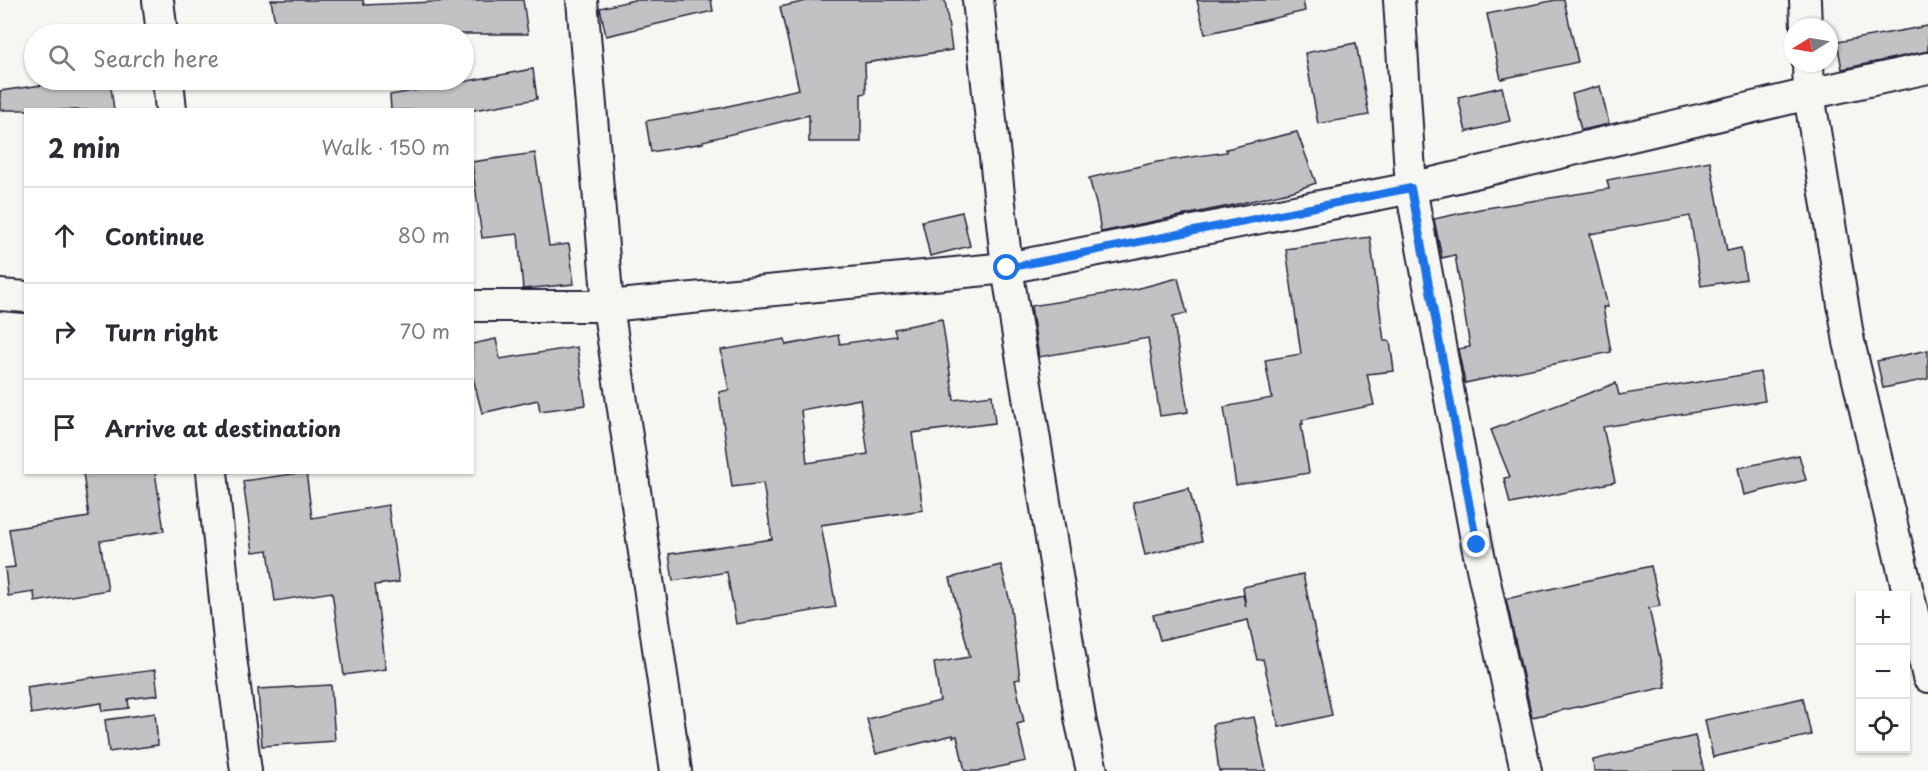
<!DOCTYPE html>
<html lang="en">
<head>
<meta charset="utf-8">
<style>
	:root { --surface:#fff; --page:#f2f2f3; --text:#2b2b33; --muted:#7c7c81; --line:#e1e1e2 }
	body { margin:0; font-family:"Playpen Sans",sans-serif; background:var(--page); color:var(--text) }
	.controls { position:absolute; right:18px; bottom:18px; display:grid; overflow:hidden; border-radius:0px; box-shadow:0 2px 4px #0004 }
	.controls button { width:54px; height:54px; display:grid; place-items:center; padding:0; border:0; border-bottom:2px solid var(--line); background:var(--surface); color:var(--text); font:30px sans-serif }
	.compass { position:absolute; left:1784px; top:18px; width:54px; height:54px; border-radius:50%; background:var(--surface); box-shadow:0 2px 4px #0004; rotate:259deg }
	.stop { position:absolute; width:18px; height:18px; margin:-14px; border:4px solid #1a73e8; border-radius:50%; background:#fff }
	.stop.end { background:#1a73e8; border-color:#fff; box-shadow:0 2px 6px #0008 }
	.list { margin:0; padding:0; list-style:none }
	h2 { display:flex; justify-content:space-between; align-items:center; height:78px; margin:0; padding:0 24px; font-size:26px }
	h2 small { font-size:20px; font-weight:400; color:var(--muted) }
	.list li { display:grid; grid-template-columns:39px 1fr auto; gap:18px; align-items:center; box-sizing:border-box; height:96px; padding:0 24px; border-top:2px solid var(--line) }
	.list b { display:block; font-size:22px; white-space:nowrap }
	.list em { font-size:20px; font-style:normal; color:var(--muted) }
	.icon { flex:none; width:33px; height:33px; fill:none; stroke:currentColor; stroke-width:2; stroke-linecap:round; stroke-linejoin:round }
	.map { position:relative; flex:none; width:1928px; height:771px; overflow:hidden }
	.search { position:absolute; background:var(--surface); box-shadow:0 2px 4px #0004; left:24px; top:24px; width:450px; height:66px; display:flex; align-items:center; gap:15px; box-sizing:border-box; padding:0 21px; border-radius:33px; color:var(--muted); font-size:22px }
	.panel { position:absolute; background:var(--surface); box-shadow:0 2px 4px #0004; left:24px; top:108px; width:450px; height:366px; border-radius:0px }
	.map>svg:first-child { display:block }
	.building { fill:#c2c2c4; stroke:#22223b; stroke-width:1.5; fill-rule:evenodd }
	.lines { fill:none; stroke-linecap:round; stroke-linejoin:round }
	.minor-casing { stroke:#22223b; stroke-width:34 }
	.minor { stroke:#f6f6f2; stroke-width:30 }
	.route { stroke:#1a73e8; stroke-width:8 }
</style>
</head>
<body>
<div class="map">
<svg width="1928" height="771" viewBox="0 0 1928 771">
	<rect width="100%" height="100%" fill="#f6f6f2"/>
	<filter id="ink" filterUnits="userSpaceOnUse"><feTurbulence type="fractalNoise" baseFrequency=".0167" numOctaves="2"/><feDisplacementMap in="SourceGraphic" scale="12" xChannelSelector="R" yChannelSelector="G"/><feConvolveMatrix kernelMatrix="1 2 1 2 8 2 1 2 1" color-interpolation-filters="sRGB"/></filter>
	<g filter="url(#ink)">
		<g class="building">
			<path d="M271,0H363L364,5L479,0H523L528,34H277Z"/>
			<path d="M634,0H711L713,11L606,36L600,8Z"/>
			<path d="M811,0H945L952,50L865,63L866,93L861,94V142H809V115L703,141V143L651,152L646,121L720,108L799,89L780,7Z"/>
			<path d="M1197,0H1303L1305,11L1205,34Z"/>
			<path d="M1556,0H1564L1578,62L1501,79L1487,14Z"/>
			<path d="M1928,26V51L1842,69L1837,42Z"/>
			<path d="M1356,43L1369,115L1318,124L1305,53Z"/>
			<path d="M533,69L537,99L474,110H391L390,95Z"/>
			<path d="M78,80H110L114,110H0V91Z"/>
			<path d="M1600,86L1609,124L1581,130L1572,94Z"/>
			<path d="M1502,87L1510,121L1466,132L1458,97Z"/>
			<path d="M1297,132L1316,183L1293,191L1229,206L1101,232L1097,207L1089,178L1157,162L1227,152L1226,149Z"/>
			<path d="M535,153L549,246L569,244L574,284L523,289L518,234L482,238L472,162Z"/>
			<path d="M1710,161L1727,251L1741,248L1746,279L1701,286L1690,216L1590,234L1608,307H1603L1611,352L1465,383L1458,349L1470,347L1455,255L1442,258L1434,219L1480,209L1609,189L1607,180Z"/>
			<path d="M962,212L970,246L930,256L922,221Z"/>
			<path d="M1370,237L1384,341H1390L1394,371L1367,374L1374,405L1302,420L1303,424H1301L1309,473L1236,485L1224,407L1272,398L1265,360L1301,354L1286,249Z"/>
			<path d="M1178,278L1187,313L1173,316L1188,412L1160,416L1148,338L1039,357L1031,306L1136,289Z"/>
			<path d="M942,319L954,400L992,395L995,423L912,433L923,510L821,525L836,607L736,624L727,572L673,581L669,554L772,539L763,483L732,487L719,392L729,390L721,350L785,339L786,345L838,335L840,344L896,336L894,329ZM860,399L868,454L807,463L801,410Z"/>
			<path d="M496,339L500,359L577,347L586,405L540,411L538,400L482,413L472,374V344Z"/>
			<path d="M1928,350V379L1883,388L1877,361Z"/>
			<path d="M1760,372L1765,401L1603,427L1615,482L1510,504L1504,478L1510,477L1491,430L1616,383L1619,395Z"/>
			<path d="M1799,455L1806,480L1744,495L1738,468Z"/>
			<path d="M83,472H155L164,531L100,541L108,590L35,602L34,592L8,596L5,568L15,567L9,529L89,517Z"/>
			<path d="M306,472L312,518L388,505L399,582L375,585L386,669L344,675L332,592L275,601L268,550L253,552L243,481Z"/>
			<path d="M1189,488L1202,541L1145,555L1133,502Z"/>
			<path d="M1001,565L1010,602L1020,679L1015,680L1024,722L1017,724L1026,761L981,771H965L957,736L953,737V735L876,754L867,719L940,701L934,663L970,657L950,578Z"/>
			<path d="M1651,566L1660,606L1649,608L1666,687L1532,717L1506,599Z"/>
			<path d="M1303,574L1332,715L1279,727L1263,659L1257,660L1248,620L1160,640L1153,615L1243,595L1246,607L1243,587Z"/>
			<path d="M155,670L158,695L128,699L129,708L102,711V703L31,714L27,687L94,677V678Z"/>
			<path d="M331,685L335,741L262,746L258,689Z"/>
			<path d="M1803,698L1811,735L1713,757L1705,720Z"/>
			<path d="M155,713L158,745L109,752L105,720Z"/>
			<path d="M1254,717L1266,771H1219L1213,724Z"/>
			<path d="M1695,736L1704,771H1594L1593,760Z"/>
		</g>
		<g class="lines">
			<defs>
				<g id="minor">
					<path d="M158,0L162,34"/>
					<path d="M582,0L608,306L676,771"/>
					<path d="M978,0L1007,268L1081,723L1092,771"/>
					<path d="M1399,0L1411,188L1477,545L1526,771"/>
					<path d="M1805,0L1806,27"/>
					<path d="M1808,63L1809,94L1849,342L1928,677"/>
					<path d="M168,80L171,110"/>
					<path d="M0,295L26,297"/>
					<path d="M472,306H608L1007,268L1411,188L1809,94L1928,68"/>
					<path d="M212,472L230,650L246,771"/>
				</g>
			</defs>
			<use href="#minor" class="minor-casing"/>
			<use href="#minor" class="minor"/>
		</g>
	</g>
	<g class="lines" filter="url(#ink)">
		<path class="route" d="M1007,268L1411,188L1477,545"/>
	</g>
</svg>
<div class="controls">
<button>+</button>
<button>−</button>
<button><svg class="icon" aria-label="locate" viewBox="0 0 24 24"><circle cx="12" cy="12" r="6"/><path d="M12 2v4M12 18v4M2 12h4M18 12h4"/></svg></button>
</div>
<svg class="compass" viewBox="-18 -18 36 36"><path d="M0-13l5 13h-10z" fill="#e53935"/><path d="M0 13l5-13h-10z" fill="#7c7c81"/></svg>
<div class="stop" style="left:1007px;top:268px"></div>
<div class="stop end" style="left:1477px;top:545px"></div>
<div class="search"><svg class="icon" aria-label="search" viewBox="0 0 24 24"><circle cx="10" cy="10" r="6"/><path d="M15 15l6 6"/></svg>Search here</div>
<section class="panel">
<h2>2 min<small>Walk · 150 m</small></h2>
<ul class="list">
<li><svg class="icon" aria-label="ahead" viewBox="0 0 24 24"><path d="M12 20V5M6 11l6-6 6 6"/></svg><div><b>Continue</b></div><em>80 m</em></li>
<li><svg class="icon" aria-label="right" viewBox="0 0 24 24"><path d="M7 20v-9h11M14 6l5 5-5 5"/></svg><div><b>Turn right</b></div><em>70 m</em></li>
<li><svg class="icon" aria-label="arrive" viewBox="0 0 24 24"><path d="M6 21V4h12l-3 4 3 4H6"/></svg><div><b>Arrive at destination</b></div></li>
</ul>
</section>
</div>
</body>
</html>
